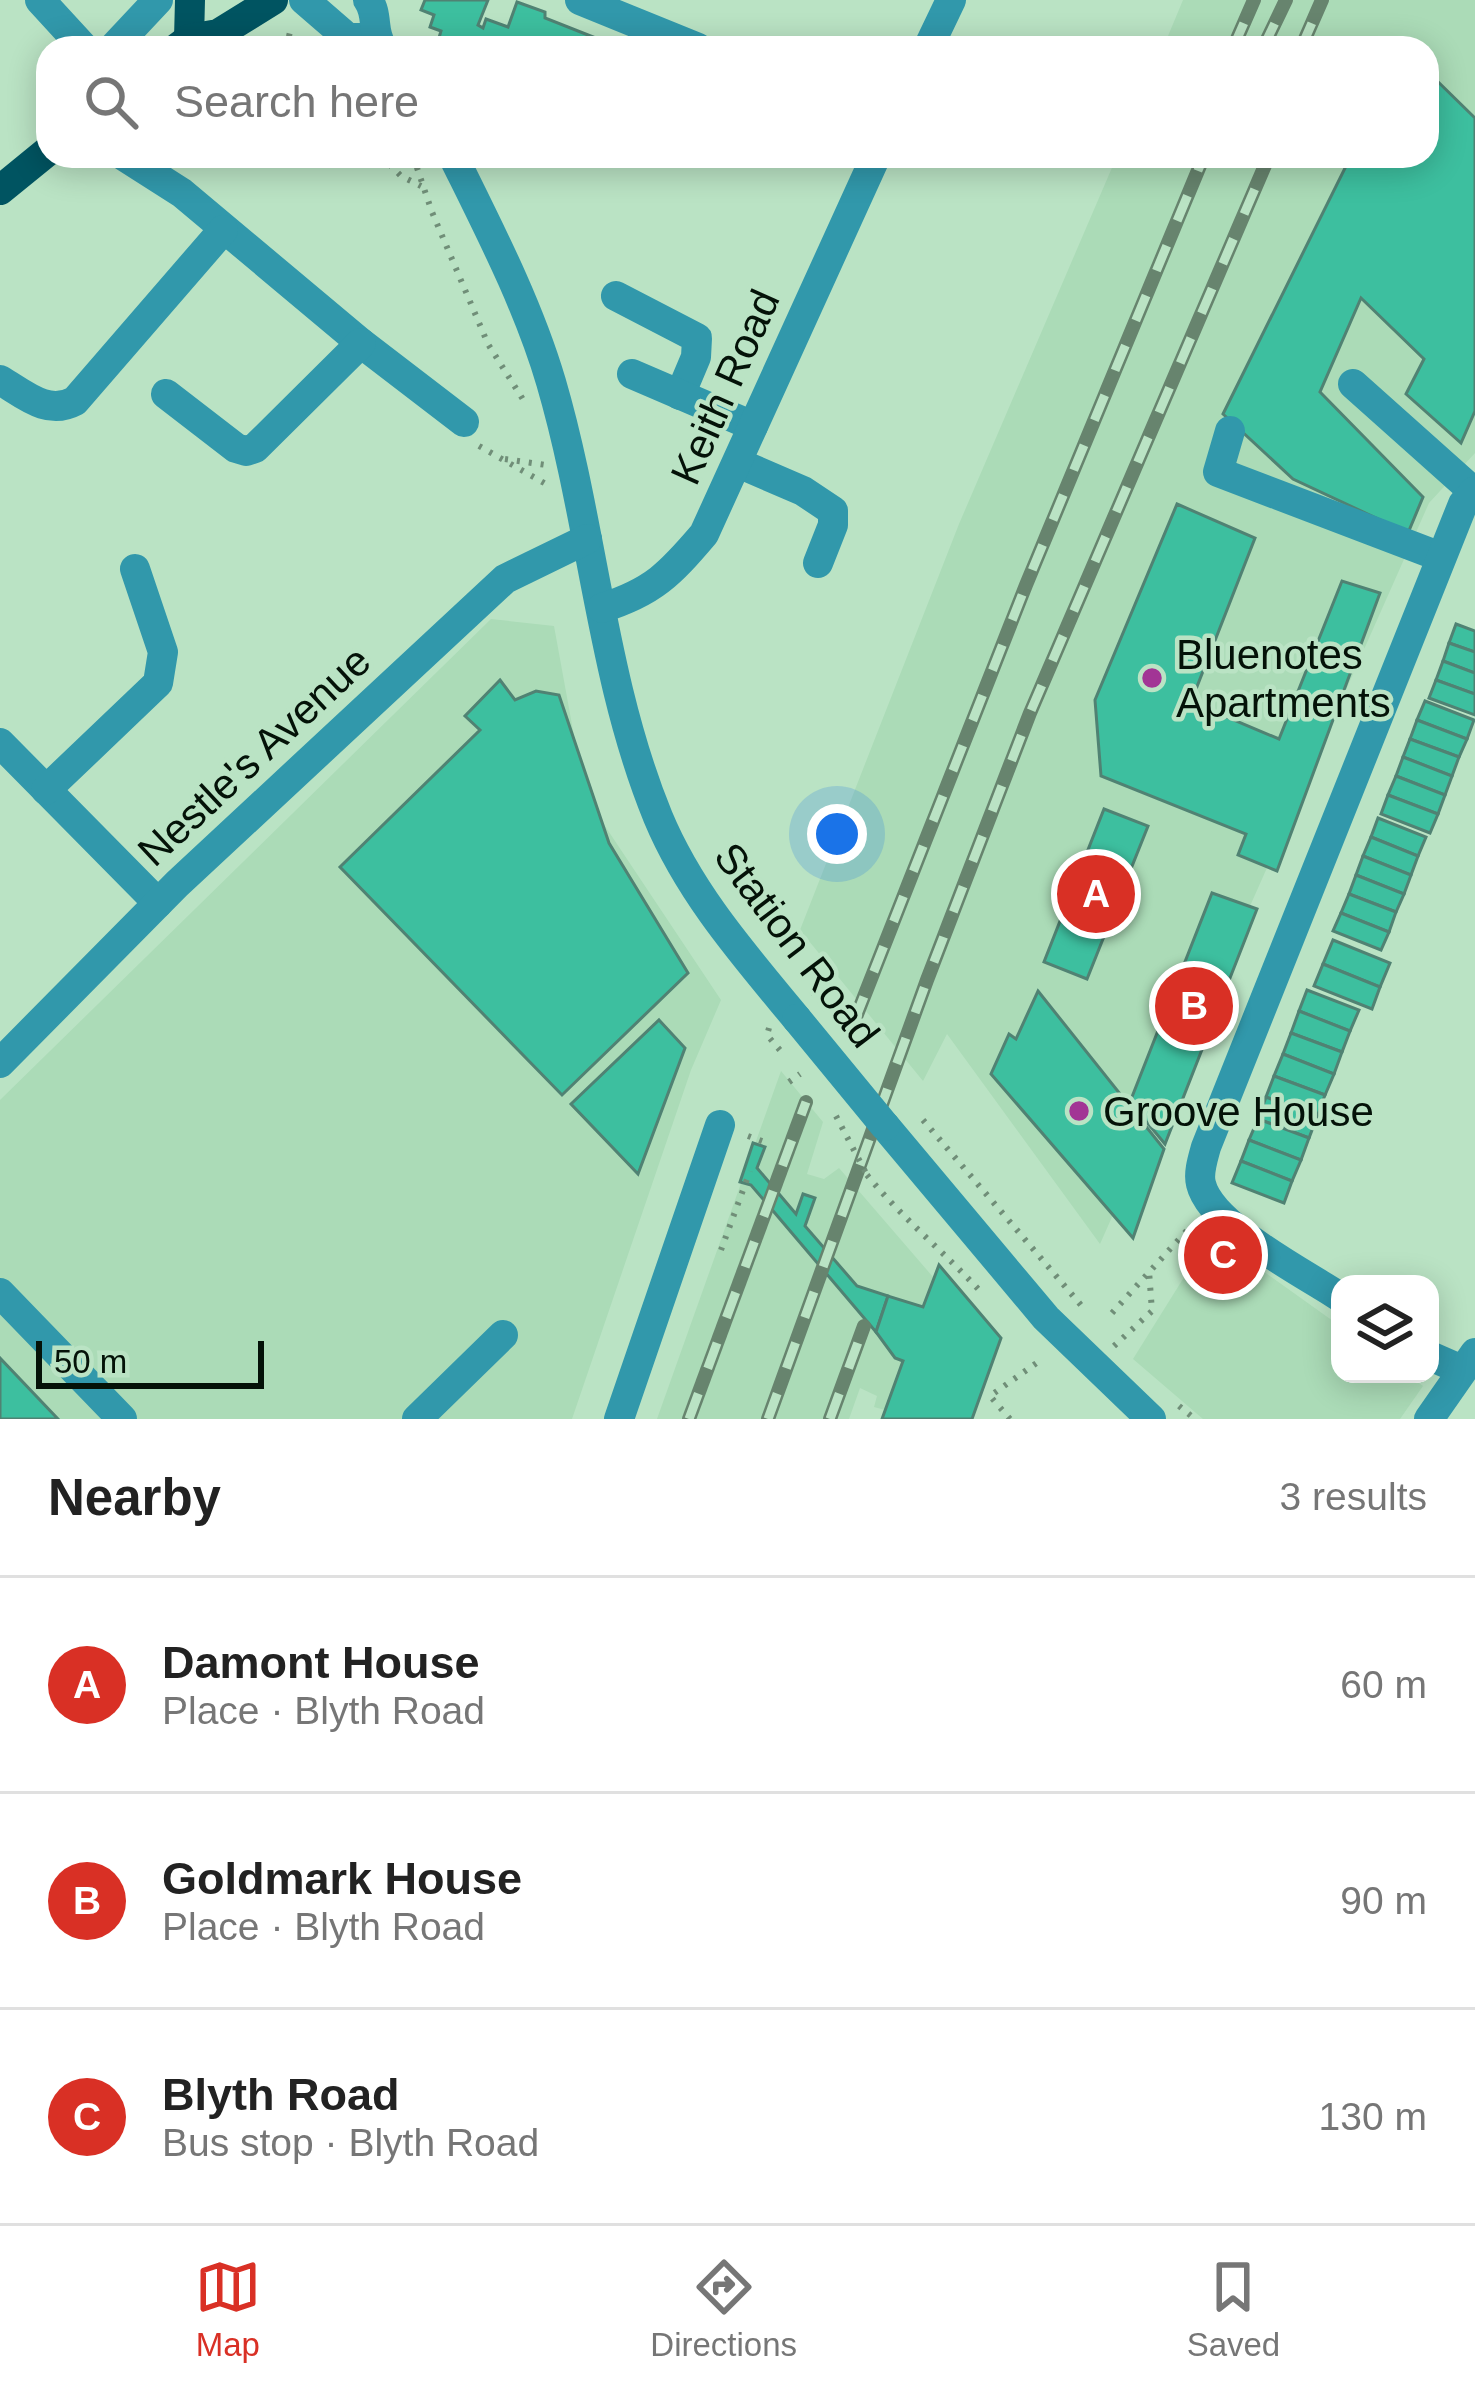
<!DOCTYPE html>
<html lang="en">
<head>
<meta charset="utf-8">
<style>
	:root { --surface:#fff; --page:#f2f2f2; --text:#222; --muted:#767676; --line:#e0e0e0; --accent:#d93025 }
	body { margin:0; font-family:Arial,sans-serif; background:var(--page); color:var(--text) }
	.controls { position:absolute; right:36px; bottom:36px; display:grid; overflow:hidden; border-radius:24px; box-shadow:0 6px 30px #0003 }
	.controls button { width:108px; height:108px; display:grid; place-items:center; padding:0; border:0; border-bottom:3px solid var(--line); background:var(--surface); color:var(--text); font:60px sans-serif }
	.scale { position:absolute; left:36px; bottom:30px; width:228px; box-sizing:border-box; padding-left:12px; border:6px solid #041208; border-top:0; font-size:33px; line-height:42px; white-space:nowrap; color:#041208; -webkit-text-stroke:9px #bae3c4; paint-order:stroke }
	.you { position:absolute; left:837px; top:834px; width:42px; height:42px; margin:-30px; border:9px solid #fff; border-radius:50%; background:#1a73e8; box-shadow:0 0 0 18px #1a73e833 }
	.badge { display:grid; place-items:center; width:78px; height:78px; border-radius:50%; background:var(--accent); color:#fff; font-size:39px; font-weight:700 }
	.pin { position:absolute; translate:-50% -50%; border:6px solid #fff; box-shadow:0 3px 12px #0006 }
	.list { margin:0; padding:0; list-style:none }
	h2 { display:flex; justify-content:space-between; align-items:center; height:156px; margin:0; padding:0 48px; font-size:51px }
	h2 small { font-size:39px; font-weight:400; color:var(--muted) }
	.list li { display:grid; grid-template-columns:78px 1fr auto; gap:36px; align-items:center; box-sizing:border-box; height:216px; padding:0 48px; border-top:3px solid var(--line) }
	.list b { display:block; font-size:45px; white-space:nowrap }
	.list p { margin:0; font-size:39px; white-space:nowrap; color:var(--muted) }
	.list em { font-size:39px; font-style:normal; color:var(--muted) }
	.icon { flex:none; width:66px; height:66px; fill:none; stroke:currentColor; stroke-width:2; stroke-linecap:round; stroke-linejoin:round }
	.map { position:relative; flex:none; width:1475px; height:1419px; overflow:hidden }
	.search { position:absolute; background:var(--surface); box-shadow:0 6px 30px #0003; left:36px; right:36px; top:36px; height:132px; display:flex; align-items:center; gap:30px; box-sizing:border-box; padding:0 42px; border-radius:36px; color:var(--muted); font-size:45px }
	.sheet { height:804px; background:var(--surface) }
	nav { display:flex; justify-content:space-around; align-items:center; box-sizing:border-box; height:168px; border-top:3px solid var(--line); background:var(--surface); font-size:33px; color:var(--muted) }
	nav a { display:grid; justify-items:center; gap:6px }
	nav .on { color:var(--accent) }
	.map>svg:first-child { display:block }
	.built { fill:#abdbb7 }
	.building { fill:#3dbf9f; stroke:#508273; stroke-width:3 }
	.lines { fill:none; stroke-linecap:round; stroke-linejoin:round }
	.path { stroke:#708e78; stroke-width:6; stroke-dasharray:3 9; stroke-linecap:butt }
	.minor { stroke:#3198ab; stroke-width:30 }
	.major { stroke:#005461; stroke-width:30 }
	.rail-casing { stroke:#67846e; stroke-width:14 }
	.rail { stroke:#bae3c4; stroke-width:9; stroke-dasharray:27; stroke-linecap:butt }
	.path-bridge { stroke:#708e78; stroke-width:6; stroke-dasharray:3 9; stroke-linecap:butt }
	.minor-bridge { stroke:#3198ab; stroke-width:30 }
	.poi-dot { fill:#a23595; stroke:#bae3c4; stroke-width:4.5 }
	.labels { text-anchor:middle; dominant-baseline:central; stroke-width:9; stroke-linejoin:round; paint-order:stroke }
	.street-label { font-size:42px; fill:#041208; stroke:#bae3c4 }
	.poi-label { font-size:42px; fill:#041208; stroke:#bae3c4; text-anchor:start }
</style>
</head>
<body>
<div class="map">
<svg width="1475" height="1419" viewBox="0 0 1475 1419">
	<rect width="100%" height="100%" fill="#bae3c4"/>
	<g class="built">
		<path d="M1183,0H1475V453L1429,503L1100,1244L947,1034L923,1081L800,930L959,524L1117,156H1427V48H1163Z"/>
		<path d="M491,619L554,626L585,796L721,1000L691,1070L572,1419H0V1100Z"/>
		<path d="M781,1071L823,1122L807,1174L824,1179L839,1168L933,1277L939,1265L1001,1338L972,1419H882L885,1410L874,1407L877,1396L860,1388L849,1419H657Z"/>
		<path d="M1211,1234L1340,1326V1374H1407L1423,1386L1400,1419H1203L1133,1359Z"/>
	</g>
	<g class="building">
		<path d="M425,0H488L478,25L483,28L486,19L508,27L517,2L545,12V18L621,48H436L441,31L430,27L434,15L421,10Z"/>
		<path d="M1427,71L1475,118V411L1461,443L1406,394L1424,359L1361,298L1320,392L1423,497L1408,533L1293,479L1223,414L1351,156H1427Z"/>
		<path d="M1177,504L1255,538L1191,702L1279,739L1342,581L1380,593L1277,871L1238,855L1246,834L1101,776L1095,700Z"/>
		<path d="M1456,624L1475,631V652L1449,643Z"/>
		<path d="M1449,643L1475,652V673L1443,661Z"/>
		<path d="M1443,661L1475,673V694L1436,680Z"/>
		<path d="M500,680L515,700L536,691L559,695L609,843L688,973L562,1095L340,867L480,730L465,716Z"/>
		<path d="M1436,680L1475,694V715L1429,698Z"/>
		<path d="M1425,701L1474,720L1467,739L1417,720Z"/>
		<path d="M1417,720L1467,739L1459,757L1410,739Z"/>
		<path d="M1410,739L1459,757L1452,776L1403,757Z"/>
		<path d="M1403,757L1452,776L1445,795L1396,776Z"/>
		<path d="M1396,776L1445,795L1438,814L1388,795Z"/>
		<path d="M1388,795L1438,814L1430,833L1381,814Z"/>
		<path d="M1104,809L1148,826L1087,979L1044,962Z"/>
		<path d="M1378,818L1426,837L1418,856L1371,837Z"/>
		<path d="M1371,837L1418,856L1411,875L1363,856Z"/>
		<path d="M1363,856L1411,875L1404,894L1356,875Z"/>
		<path d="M1356,875L1404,894L1396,912L1349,894Z"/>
		<path d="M1212,893L1257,909L1165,1144L1130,1102Z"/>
		<path d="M1349,894L1396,912L1389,932L1341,913Z"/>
		<path d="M1341,913L1389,932L1381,950L1333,931Z"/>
		<path d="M1333,940L1390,963L1380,987L1323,964Z"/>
		<path d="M1323,964L1380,987L1372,1009L1314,986Z"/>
		<path d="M1307,990L1359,1010L1350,1031L1299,1011Z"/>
		<path d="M1038,991L1164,1149L1133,1238L991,1074L1009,1034L1016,1039Z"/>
		<path d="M1299,1011L1350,1031L1342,1052L1291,1033Z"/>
		<path d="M659,1020L685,1048L638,1174L571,1104Z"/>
		<path d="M1291,1033L1342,1052L1334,1074L1283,1054Z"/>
		<path d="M1283,1054L1334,1074L1325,1095L1274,1076Z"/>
		<path d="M1274,1076L1325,1095L1317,1117L1266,1097Z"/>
		<path d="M1266,1097L1317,1117L1309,1138L1258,1119Z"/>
		<path d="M1258,1119L1309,1138L1301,1160L1249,1140Z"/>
		<path d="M1249,1140L1301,1160L1292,1181L1241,1161Z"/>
		<path d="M753,1143L765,1147L757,1168L796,1214L803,1194L815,1198L805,1226L857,1286L888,1296L876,1332L751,1185L740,1182Z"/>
		<path d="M1241,1161L1292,1181L1284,1203L1232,1183Z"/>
		<path d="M939,1265L1001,1338L972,1419H882L903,1361L895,1358L876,1332L888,1296L923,1307Z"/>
		<path d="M0,1358L58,1419H0Z"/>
	</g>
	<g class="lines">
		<g class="path">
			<path d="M286,48L291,28"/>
			<path d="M381,156L401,176L421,186"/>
			<path d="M413,156L432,212L488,344L524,401"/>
			<path d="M479,446L546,484"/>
			<path d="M505,459L546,465"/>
			<path d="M789,1082L800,1074"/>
			<path d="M923,1120L1086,1311"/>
			<path d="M748,1136L767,1143"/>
			<path d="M867,1175C902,1218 944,1252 981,1292"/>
			<path d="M721,1250L750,1171"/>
			<path d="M1112,1313L1191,1226"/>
			<path d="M1114,1346L1152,1311L1149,1271"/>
			<path d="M1179,1406L1195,1419"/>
			<path d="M1010,1419L990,1396L1038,1362"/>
		</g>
		<g class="minor">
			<path d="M40,0L84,48"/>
			<path d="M304,0L348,38H375"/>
			<path d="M368,0C379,15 371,33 383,48"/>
			<path d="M580,0L698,48"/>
			<path d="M113,48L158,0"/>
			<path d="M928,48L951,0"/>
			<path d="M124,156L182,193L361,343L464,422"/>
			<path d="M453,156C489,229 528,304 551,382C593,525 601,678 658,817C690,894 745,956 797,1019"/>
			<path d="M616,296L697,338L696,357L680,395"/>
			<path d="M632,374L753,426"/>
			<path d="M0,380C24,394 47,416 75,401L223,230"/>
			<path d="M1353,384L1474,492"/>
			<path d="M166,394L236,448L246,451L255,448L361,343"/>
			<path d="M1230,431L1218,472L1441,557"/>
			<path d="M738,463L803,491L833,511V525L818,563"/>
			<path d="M602,608C653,592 670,574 704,534L876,156"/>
			<path d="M0,743L158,903"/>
			<path d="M46,790L158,683L163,652L135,569"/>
			<path d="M0,1063L177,884L505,579L587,539"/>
			<path d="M885,1126L1046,1318L1151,1419"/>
			<path d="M0,1293L122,1419"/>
			<path d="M1340,1297C1304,1273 1211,1226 1201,1184C1198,1173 1203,1158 1206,1147L1463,504L1475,491"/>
			<path d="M1430,1356L1462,1370"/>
			<path d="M417,1419L503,1335"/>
			<path d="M619,1419L720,1125"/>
			<path d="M1429,1419L1475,1353"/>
		</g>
		<g class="major">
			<path d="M189,39L190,0"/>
			<path d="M177,48L189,39L218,34L273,0"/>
			<path d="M0,190L48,151"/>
		</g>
		<defs>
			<g id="rail">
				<path d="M1233,48L1254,0"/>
				<path d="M1263,48L1286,0"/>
				<path d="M1301,48L1322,0"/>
				<path d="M854,1022L1026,585L1204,156"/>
				<path d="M689,1419L806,1102"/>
				<path d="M768,1419L927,980L1030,713L1269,156"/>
				<path d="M830,1419L864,1326"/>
			</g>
		</defs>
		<use href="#rail" class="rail-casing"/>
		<use href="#rail" class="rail"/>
		<g class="path-bridge">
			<path d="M811,993H821L847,1028"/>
			<path d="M769,1028L767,1035L785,1056"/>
			<path d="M836,1116L867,1175"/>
		</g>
		<path class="minor-bridge" d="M797,1019L885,1126"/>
	</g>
	<g class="poi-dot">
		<circle cx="1152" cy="678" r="12"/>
		<circle cx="1079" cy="1111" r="12"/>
	</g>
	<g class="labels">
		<g class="street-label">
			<text transform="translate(725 387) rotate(-66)">Keith Road</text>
			<text transform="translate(254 756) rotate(-43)">Nestle's Avenue</text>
			<text transform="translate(797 945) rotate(53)">Station Road</text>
		</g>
		<g class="poi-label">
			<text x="1176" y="654">Bluenotes<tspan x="1176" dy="48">Apartments</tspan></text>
			<text x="1103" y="1111">Groove House</text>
		</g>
	</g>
</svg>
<div class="controls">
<button><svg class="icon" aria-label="layers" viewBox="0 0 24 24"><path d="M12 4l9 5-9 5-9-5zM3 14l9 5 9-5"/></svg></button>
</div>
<div class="scale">50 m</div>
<div class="you"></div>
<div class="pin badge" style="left:1096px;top:894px">A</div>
<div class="pin badge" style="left:1194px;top:1006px">B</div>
<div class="pin badge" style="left:1223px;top:1255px">C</div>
<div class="search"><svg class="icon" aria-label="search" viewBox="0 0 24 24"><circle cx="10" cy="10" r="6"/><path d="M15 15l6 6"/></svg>Search here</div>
</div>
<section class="sheet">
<h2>Nearby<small>3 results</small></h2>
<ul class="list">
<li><span class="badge">A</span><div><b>Damont House</b><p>Place · Blyth Road</p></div><em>60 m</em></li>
<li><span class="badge">B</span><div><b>Goldmark House</b><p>Place · Blyth Road</p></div><em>90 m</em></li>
<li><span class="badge">C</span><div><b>Blyth Road</b><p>Bus stop · Blyth Road</p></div><em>130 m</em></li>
</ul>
</section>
<nav>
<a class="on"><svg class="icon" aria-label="map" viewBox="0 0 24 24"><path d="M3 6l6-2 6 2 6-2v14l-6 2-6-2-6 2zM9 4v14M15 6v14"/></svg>Map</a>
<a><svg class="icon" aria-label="directions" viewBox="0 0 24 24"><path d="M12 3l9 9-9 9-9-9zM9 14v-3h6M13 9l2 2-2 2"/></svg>Directions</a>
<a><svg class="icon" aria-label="saved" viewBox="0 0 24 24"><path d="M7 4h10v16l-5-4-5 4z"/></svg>Saved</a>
</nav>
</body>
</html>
